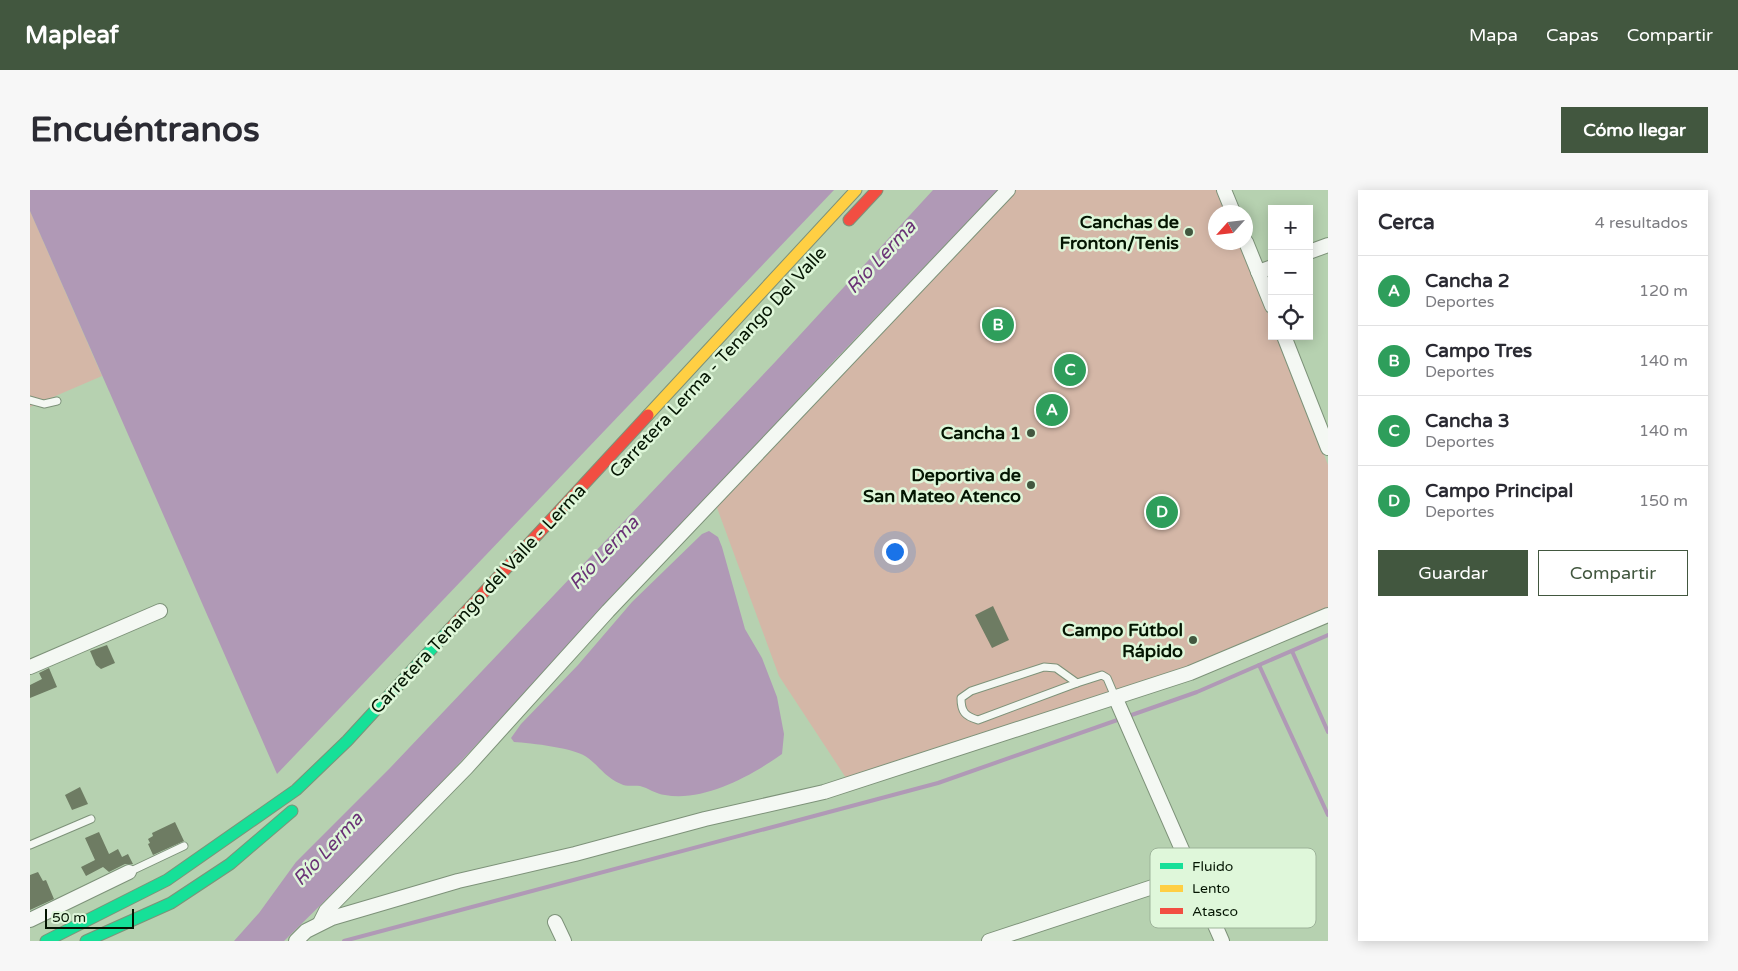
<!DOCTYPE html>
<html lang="es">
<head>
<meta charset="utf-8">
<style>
	:root { --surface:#fff; --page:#f7f7f7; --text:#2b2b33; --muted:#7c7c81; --line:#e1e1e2; --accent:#42573f }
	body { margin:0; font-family:"Varela Round",sans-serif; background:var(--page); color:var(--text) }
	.controls { position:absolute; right:15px; top:15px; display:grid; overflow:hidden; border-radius:0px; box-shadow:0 2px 12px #0003 }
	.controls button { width:45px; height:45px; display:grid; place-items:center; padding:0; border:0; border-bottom:1px solid var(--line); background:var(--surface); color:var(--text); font:25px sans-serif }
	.compass { position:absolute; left:1178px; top:15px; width:45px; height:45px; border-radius:50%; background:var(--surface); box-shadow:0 2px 12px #0003; rotate:243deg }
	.scale { position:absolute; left:15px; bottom:12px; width:89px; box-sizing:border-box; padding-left:5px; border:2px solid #041502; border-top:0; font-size:14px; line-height:18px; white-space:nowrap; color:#041502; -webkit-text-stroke:4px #dff7da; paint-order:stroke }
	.you { position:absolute; left:864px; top:361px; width:18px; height:18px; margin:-12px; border:4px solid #fff; border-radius:50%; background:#1a73e8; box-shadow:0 0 0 8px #1a73e833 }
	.badge { display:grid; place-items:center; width:32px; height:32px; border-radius:50%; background:var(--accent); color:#fff; font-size:16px; font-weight:700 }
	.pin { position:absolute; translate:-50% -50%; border:2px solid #fff; box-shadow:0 1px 5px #0006 }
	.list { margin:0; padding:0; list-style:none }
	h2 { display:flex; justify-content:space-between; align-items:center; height:65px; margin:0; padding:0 20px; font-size:21px }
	h2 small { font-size:16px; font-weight:400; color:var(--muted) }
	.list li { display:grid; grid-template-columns:32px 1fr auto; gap:15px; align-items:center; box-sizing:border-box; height:70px; padding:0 20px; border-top:1px solid var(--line) }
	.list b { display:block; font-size:19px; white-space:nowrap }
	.list p { margin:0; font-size:16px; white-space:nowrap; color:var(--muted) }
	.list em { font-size:16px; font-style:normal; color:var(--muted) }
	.actions { display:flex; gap:10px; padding:15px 20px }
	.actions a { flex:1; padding:11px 0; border:1px solid var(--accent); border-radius:0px; text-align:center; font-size:18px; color:var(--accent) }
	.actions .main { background:var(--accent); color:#fff }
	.icon { flex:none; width:28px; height:28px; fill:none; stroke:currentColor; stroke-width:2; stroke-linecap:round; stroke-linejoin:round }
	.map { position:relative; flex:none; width:1298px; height:751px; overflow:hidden; border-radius:0px }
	header { display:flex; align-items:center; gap:30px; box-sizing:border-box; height:70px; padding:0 25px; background:var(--accent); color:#fff }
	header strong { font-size:24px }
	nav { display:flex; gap:28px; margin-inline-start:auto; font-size:18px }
	.intro { display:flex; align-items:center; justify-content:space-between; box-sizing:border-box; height:120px; padding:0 30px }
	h1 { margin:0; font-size:35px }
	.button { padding:12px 22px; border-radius:0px; background:var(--accent); color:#fff; font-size:18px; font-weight:700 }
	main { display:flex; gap:30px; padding:0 30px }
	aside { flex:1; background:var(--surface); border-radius:0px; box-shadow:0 2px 12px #0003 }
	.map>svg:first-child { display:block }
	.green { fill:#d4b7a7 }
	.water { fill:#b099b6 }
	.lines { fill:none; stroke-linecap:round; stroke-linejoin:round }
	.stream { stroke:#b099b6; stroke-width:4 }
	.building { fill:#6e7c63 }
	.lane-casing { stroke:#7d9279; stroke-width:9 }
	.street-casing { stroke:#7d9279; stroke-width:16 }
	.fast-casing { stroke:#7d9279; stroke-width:13 }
	.slow-casing { stroke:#7d9279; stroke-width:13 }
	.jam-casing { stroke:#7d9279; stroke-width:13 }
	.lane { stroke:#f4f8f3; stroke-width:7 }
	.street { stroke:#f4f8f3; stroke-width:14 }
	.fast { stroke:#16e098; stroke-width:11 }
	.slow { stroke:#ffcf43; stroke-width:11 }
	.jam { stroke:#f24e42; stroke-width:11 }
	.poi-dot { fill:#42573f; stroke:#dff7da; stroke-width:2 }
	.labels { text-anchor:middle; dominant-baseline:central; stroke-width:5; stroke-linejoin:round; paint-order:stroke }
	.poi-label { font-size:18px; font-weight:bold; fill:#041502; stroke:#dff7da; text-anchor:end }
	.street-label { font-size:18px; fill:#041502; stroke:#dff7da }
	.water-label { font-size:19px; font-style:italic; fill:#6a3276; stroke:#dff7da }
	.key { fill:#dff7da; stroke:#9db399; stroke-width:1 }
	.key-label { font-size:14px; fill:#041502 }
</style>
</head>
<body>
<header>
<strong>Mapleaf</strong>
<nav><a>Mapa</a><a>Capas</a><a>Compartir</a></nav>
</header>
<div class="intro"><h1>Encuéntranos</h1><a class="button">Cómo llegar</a></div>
<main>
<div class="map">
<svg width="1298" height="751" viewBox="0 0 1298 751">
	<rect width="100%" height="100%" fill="#b6d1b0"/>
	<g class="green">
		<path d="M983,0H1186L1196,22H1186V52L1209,53L1242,134V146H1247L1298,275V420L1139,486L818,591L749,486L686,315Z"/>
		<path d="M0,21L72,186L0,217Z"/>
	</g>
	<g class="water">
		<path d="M0,0H804L247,584L0,21Z"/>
		<path d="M903,0H968L803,172L367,640L254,751H204L229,723L266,672L360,578L746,171Z"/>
		<path d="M679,341L688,347L692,357L715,439L732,468L747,507L754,544L752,564C721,586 674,612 635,605C626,604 618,598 610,596C603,595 597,597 591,594C575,587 571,578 558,568C547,558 500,553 484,552L481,548L491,534L548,475L602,412L672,344Z"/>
	</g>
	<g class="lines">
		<g class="stream">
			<path d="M1262,461L1298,542"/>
			<path d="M1229,475L1298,625"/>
			<path d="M314,751L908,593L1167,502L1298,445"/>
		</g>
	</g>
	<g class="building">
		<path d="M963,416L979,450L962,458L945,425Z"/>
		<path d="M77,455L85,473L71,479L66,475L60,461Z"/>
		<path d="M19,478L27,497L0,508V495L12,489L9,483Z"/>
		<path d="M50,597L58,614L42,620L35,605Z"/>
		<path d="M145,632L154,651L123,665L118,654L120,653L118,649L123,646L122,643Z"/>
		<path d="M69,642L79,664L88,659L92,667L98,664L103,674H95L79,682L73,677L56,686L51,677L65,670L55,648Z"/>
		<path d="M8,682L13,691L16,690L24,709L0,720V685Z"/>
	</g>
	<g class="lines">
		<defs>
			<g id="lane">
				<path d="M0,210L14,214L27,211"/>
				<path d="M1014,477L1026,478L1047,493L948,530C935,526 931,522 931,508L941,501Z"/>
				<path d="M1047,493L1072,485L1077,488L1086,509"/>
				<path d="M0,655L61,629"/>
				<path d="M99,682L154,656"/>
			</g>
			<g id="street">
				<path d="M1194,0L1203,22"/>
				<path d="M1216,52L1242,116"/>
				<path d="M1279,62L1298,55"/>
				<path d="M1228,82L1242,77"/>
				<path d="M1254,146L1298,258"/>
				<path d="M0,477L130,421"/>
				<path d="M1086,509L1192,751"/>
				<path d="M0,730L99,682"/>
				<path d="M525,732L534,751"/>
				<path d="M290,733L296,721L437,577L578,421L978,0"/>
				<path d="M266,751L276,741L302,728L428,691L545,664L675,629L794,602L1160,483L1298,425"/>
				<path d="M959,751L1162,684"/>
			</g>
			<g id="fast">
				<path d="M16,751L137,690L266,600L317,551L420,439"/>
				<path d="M56,751L141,713L200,674L262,621"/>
			</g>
			<path id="slow" d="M618,225L826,0"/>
			<g id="jam">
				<path d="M819,30L847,0"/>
				<path d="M420,439L618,225"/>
			</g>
		</defs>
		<use href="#lane" class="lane-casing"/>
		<use href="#street" class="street-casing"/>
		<use href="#fast" class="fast-casing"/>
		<use href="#slow" class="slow-casing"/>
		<use href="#jam" class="jam-casing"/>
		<use href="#lane" class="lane"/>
		<use href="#street" class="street"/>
		<use href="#fast" class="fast"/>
		<use href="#slow" class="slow"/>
		<use href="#jam" class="jam"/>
	</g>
	<g class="poi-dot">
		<circle cx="1159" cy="42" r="5"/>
		<circle cx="1001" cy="243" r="5"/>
		<circle cx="1001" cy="295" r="5"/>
		<circle cx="1163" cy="450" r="5"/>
	</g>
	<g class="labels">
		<g class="poi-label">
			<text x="1149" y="32">Canchas de<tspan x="1149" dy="21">Fronton/Tenis</tspan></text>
			<text x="991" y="243">Cancha 1</text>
			<text x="991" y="285">Deportiva de<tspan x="991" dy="21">San Mateo Atenco</tspan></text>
			<text x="1153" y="440">Campo Fútbol<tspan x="1153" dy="21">Rápido</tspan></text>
		</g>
		<g class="street-label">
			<text transform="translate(688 172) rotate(-47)">Carretera Lerma - Tenango Del Valle</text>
			<text transform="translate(448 409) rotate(-47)">Carretera Tenango del Valle - Lerma</text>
		</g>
		<g class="water-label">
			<text transform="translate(851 67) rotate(-47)">Río Lerma</text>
			<text transform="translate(574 363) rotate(-47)">Río Lerma</text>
			<text transform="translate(298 659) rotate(-47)">Río Lerma</text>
		</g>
	</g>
	<rect x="1120" y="658" width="166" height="80" rx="8" class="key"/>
	<rect x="1130" y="673" width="23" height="6" fill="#16e098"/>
	<rect x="1130" y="695" width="23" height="7" fill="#ffcf43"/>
	<rect x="1130" y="718" width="23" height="6" fill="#f24e42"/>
	<g class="key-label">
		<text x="1162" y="681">Fluido</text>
		<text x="1162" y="703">Lento</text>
		<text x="1162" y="726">Atasco</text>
	</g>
</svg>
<div class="controls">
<button>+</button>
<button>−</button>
<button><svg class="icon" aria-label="locate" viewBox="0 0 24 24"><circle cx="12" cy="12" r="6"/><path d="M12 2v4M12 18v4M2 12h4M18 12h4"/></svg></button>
</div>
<svg class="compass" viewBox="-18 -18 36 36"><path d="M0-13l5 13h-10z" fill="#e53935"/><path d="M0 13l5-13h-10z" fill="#7c7c81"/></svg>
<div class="scale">50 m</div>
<div class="you"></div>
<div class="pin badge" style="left:1022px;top:220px;background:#2e9e5b">A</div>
<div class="pin badge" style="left:968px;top:135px;background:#2e9e5b">B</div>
<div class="pin badge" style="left:1040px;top:180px;background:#2e9e5b">C</div>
<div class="pin badge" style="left:1132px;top:322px;background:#2e9e5b">D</div>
</div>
<aside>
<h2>Cerca<small>4 resultados</small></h2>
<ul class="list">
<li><span class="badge" style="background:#2e9e5b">A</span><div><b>Cancha 2</b><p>Deportes</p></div><em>120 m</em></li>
<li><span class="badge" style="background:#2e9e5b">B</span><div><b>Campo Tres</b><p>Deportes</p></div><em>140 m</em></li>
<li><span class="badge" style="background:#2e9e5b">C</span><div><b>Cancha 3</b><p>Deportes</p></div><em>140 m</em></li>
<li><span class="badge" style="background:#2e9e5b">D</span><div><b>Campo Principal</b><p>Deportes</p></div><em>150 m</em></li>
</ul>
<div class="actions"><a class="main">Guardar</a><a>Compartir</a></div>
</aside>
</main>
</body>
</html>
